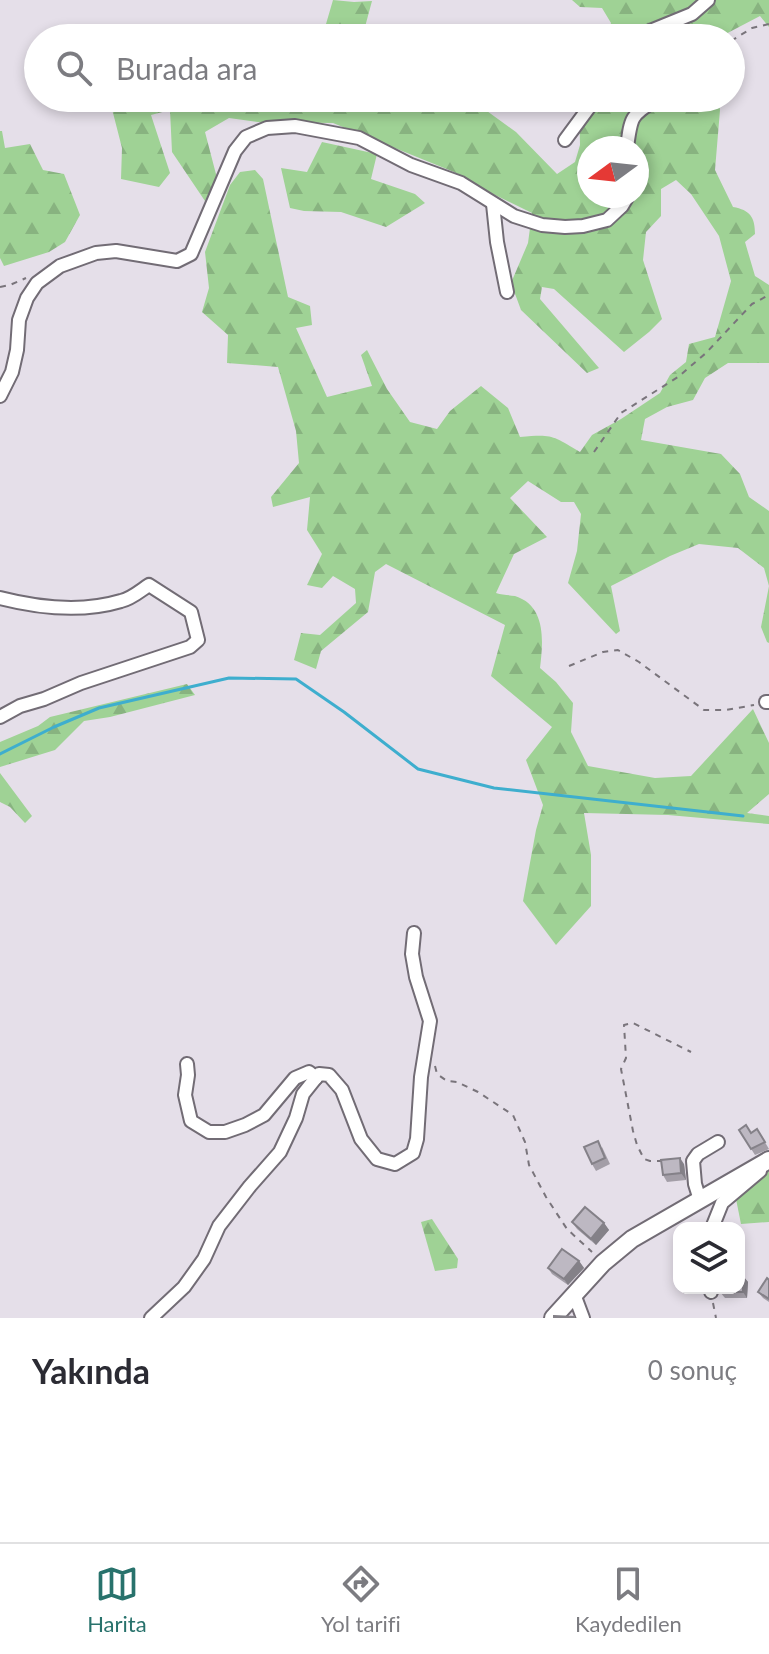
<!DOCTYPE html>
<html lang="tr">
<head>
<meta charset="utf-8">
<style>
	:root { --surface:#fff; --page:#f7f7f7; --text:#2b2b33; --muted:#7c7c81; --line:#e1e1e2; --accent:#28726c }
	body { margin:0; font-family:Lato,sans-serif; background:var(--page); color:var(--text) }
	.controls { position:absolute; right:24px; bottom:24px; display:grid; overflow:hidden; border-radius:16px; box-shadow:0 4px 12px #0003 }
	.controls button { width:72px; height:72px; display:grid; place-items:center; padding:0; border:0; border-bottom:2px solid var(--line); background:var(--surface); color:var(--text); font:40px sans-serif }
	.compass { position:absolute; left:577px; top:136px; width:72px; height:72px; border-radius:50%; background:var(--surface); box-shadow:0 4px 12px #0003; rotate:255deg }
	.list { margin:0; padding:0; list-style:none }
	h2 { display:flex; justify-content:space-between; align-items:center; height:104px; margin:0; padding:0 32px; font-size:34px }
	h2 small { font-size:26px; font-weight:400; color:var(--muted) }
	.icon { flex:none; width:44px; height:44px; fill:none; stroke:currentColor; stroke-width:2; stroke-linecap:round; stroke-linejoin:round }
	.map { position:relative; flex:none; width:769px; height:1318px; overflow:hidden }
	.search { position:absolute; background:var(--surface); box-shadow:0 4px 12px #0003; left:24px; right:24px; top:24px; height:88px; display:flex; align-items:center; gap:20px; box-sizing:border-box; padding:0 28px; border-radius:44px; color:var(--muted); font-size:30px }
	.sheet { height:224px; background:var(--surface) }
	nav { display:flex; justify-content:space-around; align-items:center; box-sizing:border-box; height:112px; border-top:2px solid var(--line); background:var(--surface); font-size:22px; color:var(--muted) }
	nav a { display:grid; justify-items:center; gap:4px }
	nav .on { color:var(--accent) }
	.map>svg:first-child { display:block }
	.forest { fill:url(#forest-firs); fill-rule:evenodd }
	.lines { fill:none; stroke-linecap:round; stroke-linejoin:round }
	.stream { stroke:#3eaece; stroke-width:3 }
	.minor-casing { stroke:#726c75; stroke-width:16 }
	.major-casing { stroke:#726c75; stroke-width:20 }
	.path { stroke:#79747b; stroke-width:2; stroke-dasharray:6 6; stroke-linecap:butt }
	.minor { stroke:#fff; stroke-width:12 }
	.major { stroke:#fff; stroke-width:16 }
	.wall { fill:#a39ea7 }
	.shaded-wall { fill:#848188 }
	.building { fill:#bdb8c2; stroke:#848188; stroke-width:2 }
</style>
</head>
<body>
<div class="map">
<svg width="769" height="1318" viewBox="0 0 769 1318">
	<defs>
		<pattern id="forest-firs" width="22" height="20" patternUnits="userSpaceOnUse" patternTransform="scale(2)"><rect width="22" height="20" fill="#9fd295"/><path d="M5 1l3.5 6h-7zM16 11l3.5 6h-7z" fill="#88b380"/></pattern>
	</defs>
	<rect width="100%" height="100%" fill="#e5dfe9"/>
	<g class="forest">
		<path d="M333,0L354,2L372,1L362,38H341L326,24Z"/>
		<path d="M572,0H769V27L760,16L718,38H600L606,36L611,23L602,8L580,7Z"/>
		<path d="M139,98H197L199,105L221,98H469L516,132L557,174L575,162L580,145L579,98H718L720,110L715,170L733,207C750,210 755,217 755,234L745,242L755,276L769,285V363H728L705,378L693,400L667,407L645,419L641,440L721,454L740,474L749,497L769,511V643L767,642L761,627L769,586L764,568L738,548L699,544L670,556L611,586L620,631L616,634L568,583L577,551L581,514L574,502H561L528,481L510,498L547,537L514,554L496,593C502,595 509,595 515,596C547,606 543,643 540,668L556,682L573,703L571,732L588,766L655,778L691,776L753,709L769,743V794L747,813L769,816V824L668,815L584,813L591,855V906L556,945L523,901L536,830L543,805L526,760L552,727L491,676L505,625L386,564L375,572L368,612L321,651L316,669L294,660L301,633L320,635L356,603L355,589L333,576L322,588L307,585L322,554L307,530L310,497L273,507L271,497L299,463L296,431L278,367L227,363L228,335L202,312L209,288L205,252L230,185L240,172L255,170L263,179L288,297L310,306L312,325L296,328L327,397L372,386L361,355L367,350L387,389L410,422L437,429L450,411L481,386L508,408L520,437C552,434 552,435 580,452L592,435L621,419L660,393L670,375L686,362L689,344L715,337L731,281L719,236L691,194L676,180L661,189V216L646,232L643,260L662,319L649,332L624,352L554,289L542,287L540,299L599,368L587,373L521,310L511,283L528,243L532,213L495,195L454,172L333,123L258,122L229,118L205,132L217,178L205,201L172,152L170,110L151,115L170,173L159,187L121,179L122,148L112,109ZM589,148H637V196H589Z"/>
		<path d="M0,131H2L5,148L30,144L43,170L64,174L80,215L65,242L49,252L4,266L0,258Z"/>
		<path d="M322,142L377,154L371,179L415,194L425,203L386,227L341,212L304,211L290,208L281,168L307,172Z"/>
		<path d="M187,684L195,695L110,717L84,721L55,750L0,767V742L38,726L50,717Z"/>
		<path d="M0,773L32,816L25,823L10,807L0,802Z"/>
		<path d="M769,1171V1222L741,1224L736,1199Z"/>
		<path d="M432,1219L458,1259L457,1268L435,1271L421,1222Z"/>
	</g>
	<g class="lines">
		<path class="stream" d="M0,754L54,727L99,708L229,678L296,679L344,712L418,769L494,788L743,816"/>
		<defs>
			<g id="minor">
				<path d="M633,38L692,14L708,0"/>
				<path d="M565,140L596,98"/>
				<path d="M627,148C631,115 631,116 658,98"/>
				<path d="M493,204L497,242L507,292"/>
				<path d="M0,396L12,372L17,350L19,320L27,298L37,283L60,266L96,253L116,251L177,261L191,254L235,151L246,137L267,128L295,126L359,138L411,165L461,183L514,216L542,225L565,227L583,226L607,220L622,206L628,196"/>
				<path d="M0,598C39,608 81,613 121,601C131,599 140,591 149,585L191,612L198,640L190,647L81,683L44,699L20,706L0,717"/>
				<path d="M766,702H769"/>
				<path d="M187,1064L188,1075L185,1095L191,1121L209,1132H225L245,1125L264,1115L295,1078L309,1072L316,1078"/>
				<path d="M700,1200L695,1184L693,1161L698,1154L718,1142"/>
				<path d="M712,1228L722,1203L760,1171"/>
				<path d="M711,1292L712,1288"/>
				<path d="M574,1294L583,1318"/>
				<path d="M151,1318L184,1287L204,1259L219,1226L250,1186L280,1152L296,1118L303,1094L319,1074L329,1075L342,1090L361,1139L377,1159L395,1164L413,1153L417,1139L421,1077L430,1021L416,977L412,954L414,933"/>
			</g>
			<path id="major" d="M553,1318L603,1263L632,1239L769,1160"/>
		</defs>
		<use href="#minor" class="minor-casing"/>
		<use href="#major" class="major-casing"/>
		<g class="path">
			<path d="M731,41L752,28L769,24"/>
			<path d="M0,287L10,285L26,278"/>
			<path d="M594,452L621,413L678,377L706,353L752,304L769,295"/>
			<path d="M569,666L603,652L618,650L639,662L704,710H726L754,705"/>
			<path d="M435,1066L437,1074L447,1081L457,1082L478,1092L513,1115L525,1142L529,1165L546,1197L567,1229L592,1252"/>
			<path d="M663,1161H650L644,1159L637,1145L633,1131L621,1069L626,1058L624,1025L633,1023L691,1052"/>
			<path d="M713,1303L716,1318"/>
		</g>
		<use href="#minor" class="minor"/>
		<use href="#major" class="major"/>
	</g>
	<g class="wall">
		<path d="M757,1129L769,1149L755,1155L739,1130L751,1133Z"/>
		<path d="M602,1147L610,1164L596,1171L592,1164Z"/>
		<path d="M684,1164L686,1180L667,1182L663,1175Z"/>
		<path d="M572,1222L604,1223L609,1230L596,1245L577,1229Z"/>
		<path d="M579,1261L584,1268L568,1285L552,1274L548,1268Z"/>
		<path d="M743,1276L748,1282L747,1298H725L720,1292Z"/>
		<path d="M769,1280V1302L763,1298L758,1292Z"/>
	</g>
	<g class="shaded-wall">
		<path d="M680,1158L684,1164L686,1180L681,1173Z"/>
		<path d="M604,1223L609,1230L596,1245L591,1239Z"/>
		<path d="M579,1261L584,1268L568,1285L564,1279Z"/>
		<path d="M743,1276L748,1282L747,1298L743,1292Z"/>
	</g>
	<g class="building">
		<path d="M746,1125L751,1133L757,1129L765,1142L751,1149L739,1130Z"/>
		<path d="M598,1141L605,1158L592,1164L584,1147Z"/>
		<path d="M680,1158L681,1173L663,1175L661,1160Z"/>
		<path d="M585,1207L604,1223L591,1239L572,1222Z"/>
		<path d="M562,1249L579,1261L564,1279L548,1268Z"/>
		<path d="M739,1276H743V1292H720V1288H739Z"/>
		<path d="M767,1278L769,1280V1299L758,1292Z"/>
		<path d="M554,1316L574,1317V1318H554Z"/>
	</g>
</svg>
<div class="controls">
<button><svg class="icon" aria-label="layers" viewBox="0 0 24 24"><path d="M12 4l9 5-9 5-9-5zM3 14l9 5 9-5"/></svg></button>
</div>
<svg class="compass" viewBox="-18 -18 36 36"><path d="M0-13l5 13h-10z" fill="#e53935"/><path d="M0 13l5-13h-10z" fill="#7c7c81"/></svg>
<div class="search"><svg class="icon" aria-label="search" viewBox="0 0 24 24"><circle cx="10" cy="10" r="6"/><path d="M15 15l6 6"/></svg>Burada ara</div>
</div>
<section class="sheet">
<h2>Yakında<small>0 sonuç</small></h2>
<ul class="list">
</ul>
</section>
<nav>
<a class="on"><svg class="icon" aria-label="map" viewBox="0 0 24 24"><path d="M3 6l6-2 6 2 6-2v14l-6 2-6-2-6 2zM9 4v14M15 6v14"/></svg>Harita</a>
<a><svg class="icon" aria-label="directions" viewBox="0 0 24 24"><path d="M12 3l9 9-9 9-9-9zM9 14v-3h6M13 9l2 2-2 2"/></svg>Yol tarifi</a>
<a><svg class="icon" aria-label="saved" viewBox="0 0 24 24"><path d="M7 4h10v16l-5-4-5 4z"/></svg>Kaydedilen</a>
</nav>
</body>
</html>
